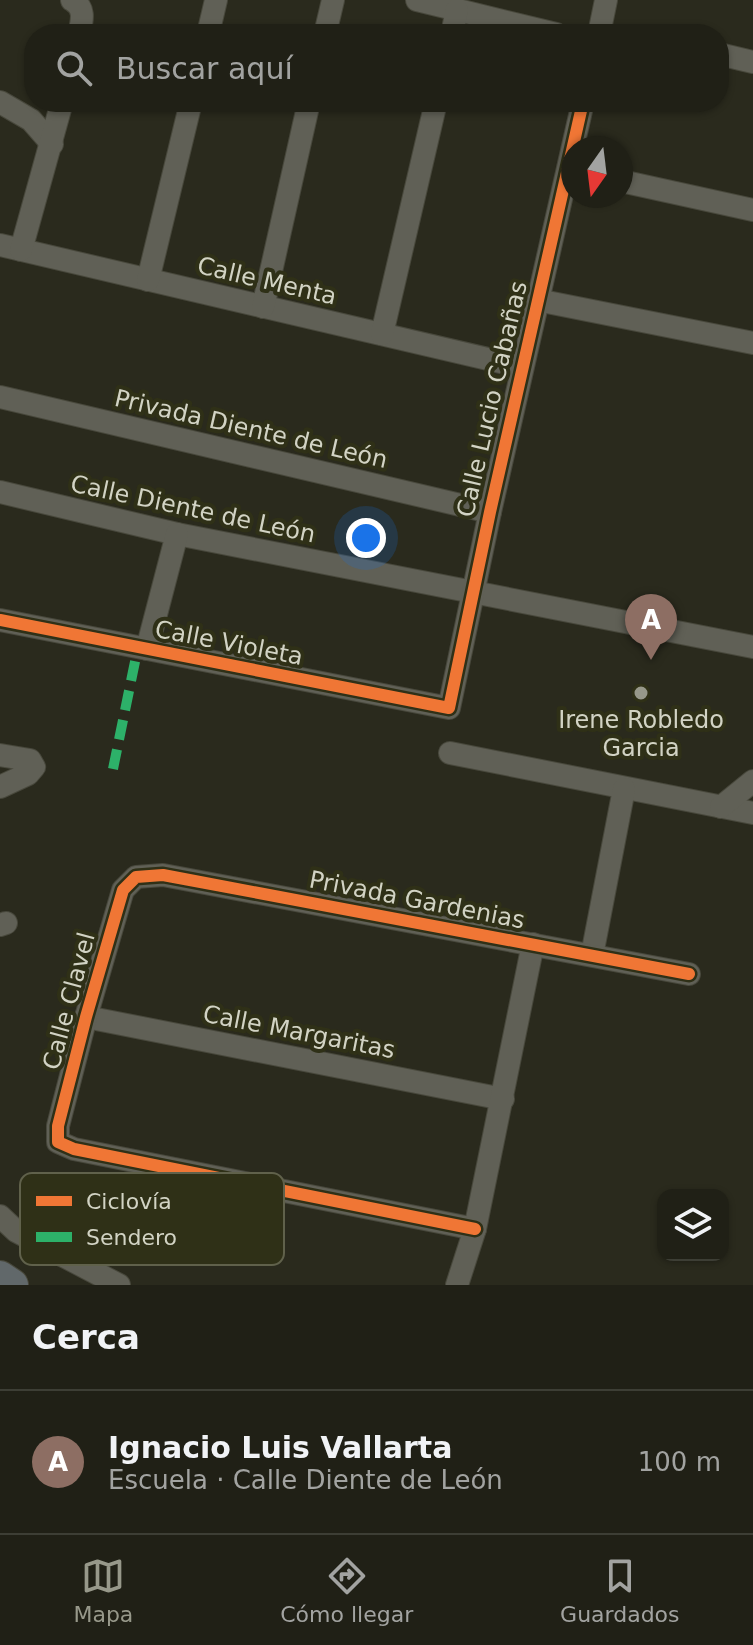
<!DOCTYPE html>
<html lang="es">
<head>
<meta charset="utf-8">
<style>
	:root { --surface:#202016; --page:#28281f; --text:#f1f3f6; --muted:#a2a3a1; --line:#3d3e35; --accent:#97988a }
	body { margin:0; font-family:"DejaVu Sans",sans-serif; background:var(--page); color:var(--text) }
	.controls { position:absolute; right:24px; bottom:24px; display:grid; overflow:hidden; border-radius:16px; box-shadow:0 2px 6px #0004 }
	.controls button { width:72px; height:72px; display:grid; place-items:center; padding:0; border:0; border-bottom:2px solid var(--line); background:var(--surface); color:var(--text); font:40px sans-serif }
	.compass { position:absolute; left:561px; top:136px; width:72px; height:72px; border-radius:50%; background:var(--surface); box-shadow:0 2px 6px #0004; rotate:194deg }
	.you { position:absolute; left:366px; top:538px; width:28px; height:28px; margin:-20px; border:6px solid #fff; border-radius:50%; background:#1a73e8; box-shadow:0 0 0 12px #1a73e833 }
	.badge { display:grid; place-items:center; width:52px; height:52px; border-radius:50%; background:var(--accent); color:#fff; font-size:26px; font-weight:700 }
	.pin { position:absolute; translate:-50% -66px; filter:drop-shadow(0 2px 4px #0008) }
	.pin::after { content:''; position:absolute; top:42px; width:28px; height:24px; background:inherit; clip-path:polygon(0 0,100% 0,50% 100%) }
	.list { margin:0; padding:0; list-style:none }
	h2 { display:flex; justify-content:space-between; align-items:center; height:104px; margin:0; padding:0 32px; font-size:34px }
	h2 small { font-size:26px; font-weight:400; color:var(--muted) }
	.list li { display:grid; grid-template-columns:52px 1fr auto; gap:24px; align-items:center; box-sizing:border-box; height:144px; padding:0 32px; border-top:2px solid var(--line) }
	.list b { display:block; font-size:30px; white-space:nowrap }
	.list p { margin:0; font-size:26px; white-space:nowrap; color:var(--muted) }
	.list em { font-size:26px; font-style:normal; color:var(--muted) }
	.icon { flex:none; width:44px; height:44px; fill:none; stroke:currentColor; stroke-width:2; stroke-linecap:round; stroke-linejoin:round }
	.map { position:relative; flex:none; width:753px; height:1285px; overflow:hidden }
	.search { position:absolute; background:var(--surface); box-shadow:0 2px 6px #0004; left:24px; right:24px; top:24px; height:88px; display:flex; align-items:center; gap:20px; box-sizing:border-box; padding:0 28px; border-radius:32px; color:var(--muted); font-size:30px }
	.sheet { height:248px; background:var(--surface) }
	nav { display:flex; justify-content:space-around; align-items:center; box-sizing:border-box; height:112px; border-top:2px solid var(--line); background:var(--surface); font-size:22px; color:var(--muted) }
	nav a { display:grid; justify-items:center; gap:4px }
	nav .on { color:var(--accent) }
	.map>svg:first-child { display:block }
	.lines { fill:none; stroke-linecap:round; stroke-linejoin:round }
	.minor-casing { stroke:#48483c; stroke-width:24 }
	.highway-casing { stroke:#48483c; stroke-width:34 }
	.minor { stroke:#606056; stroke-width:22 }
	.highway { stroke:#61686a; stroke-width:32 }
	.quiet { stroke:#2db169; stroke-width:10; stroke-dasharray:20 10; stroke-linecap:butt }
	.cycleway-casing { stroke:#2f3017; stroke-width:17 }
	.cycleway { stroke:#f07635; stroke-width:12 }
	.poi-dot { fill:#97988a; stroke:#2f3017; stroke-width:3 }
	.labels { text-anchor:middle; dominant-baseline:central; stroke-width:8; stroke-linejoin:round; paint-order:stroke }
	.street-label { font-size:24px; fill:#d2d3c4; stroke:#2f3017 }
	.poi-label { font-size:24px; fill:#d2d3c4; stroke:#2f3017 }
	.key { fill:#2f3017; stroke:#60614b; stroke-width:2 }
	.key-label { font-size:22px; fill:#d2d3c4 }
</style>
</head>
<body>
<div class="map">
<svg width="753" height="1285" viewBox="0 0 753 1285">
	<rect width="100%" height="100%" fill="#2a2a1d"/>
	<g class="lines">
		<defs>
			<g id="minor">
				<path d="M72,0C86,8 82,21 79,34"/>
				<path d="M417,0L556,34"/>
				<path d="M208,34L216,0"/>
				<path d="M325,34L333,0"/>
				<path d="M452,34L457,10"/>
				<path d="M599,34L606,0"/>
				<path d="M719,54L753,62"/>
				<path d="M0,102L31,120L52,144"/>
				<path d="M621,181L753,210"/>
				<path d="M0,245L522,367"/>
				<path d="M21,250L62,102"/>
				<path d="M148,280L191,102"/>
				<path d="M537,300L753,343"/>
				<path d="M263,307L309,102"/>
				<path d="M382,334L436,102"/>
				<path d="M0,397L490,512"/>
				<path d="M0,492L177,534L753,647"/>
				<path d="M0,620L449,708L490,512L583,102"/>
				<path d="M147,649L177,534"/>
				<path d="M450,753L753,813"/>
				<path d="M0,755L30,760L34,767L28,774L0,787"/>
				<path d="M721,807L753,781"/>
				<path d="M0,925L6,923"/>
				<path d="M592,955L624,789"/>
				<path d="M86,1017L503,1099"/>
				<path d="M0,1216L16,1231L119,1285"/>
				<path d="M475,1229L74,1149L58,1142V1126L86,1017L123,890L136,877L163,875L689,974"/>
				<path d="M457,1285L475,1229L533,944"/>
			</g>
			<path id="highway" d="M0,1277L12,1285"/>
		</defs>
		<use href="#minor" class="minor-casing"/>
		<use href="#highway" class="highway-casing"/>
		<use href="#minor" class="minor"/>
		<use href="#highway" class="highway"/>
		<path class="quiet" d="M113,769L138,647"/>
		<defs>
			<g id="cycleway">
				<path d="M0,620L449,708L490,512L583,102"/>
				<path d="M475,1229L74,1149L58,1142V1126L86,1017L123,890L136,877L163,875L689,974"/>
			</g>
		</defs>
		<use href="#cycleway" class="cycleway-casing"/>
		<use href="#cycleway" class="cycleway"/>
	</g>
	<circle class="poi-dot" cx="641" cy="693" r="8"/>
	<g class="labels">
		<g class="street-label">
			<text transform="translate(267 281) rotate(13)">Calle Menta</text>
			<text transform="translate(492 399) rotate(-77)">Calle Lucio Cabañas</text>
			<text transform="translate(251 429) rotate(13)">Privada Diente de León</text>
			<text transform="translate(193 509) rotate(12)">Calle Diente de León</text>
			<text transform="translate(229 643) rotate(11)">Calle Violeta</text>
			<text transform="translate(417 900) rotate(11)">Privada Gardenias</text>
			<text transform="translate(69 1001) rotate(-75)">Calle Clavel</text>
			<text transform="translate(299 1032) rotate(11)">Calle Margaritas</text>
		</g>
		<g class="poi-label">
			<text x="641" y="720">Irene Robledo<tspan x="641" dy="28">Garcia</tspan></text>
		</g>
	</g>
	<rect x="20" y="1173" width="264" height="92" rx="12" class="key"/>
	<rect x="36" y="1196" width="36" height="10" fill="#f07635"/>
	<rect x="36" y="1232" width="36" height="10" fill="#2db169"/>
	<g class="key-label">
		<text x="86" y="1209">Ciclovía</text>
		<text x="86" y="1245">Sendero</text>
	</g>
</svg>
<div class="controls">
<button><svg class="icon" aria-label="layers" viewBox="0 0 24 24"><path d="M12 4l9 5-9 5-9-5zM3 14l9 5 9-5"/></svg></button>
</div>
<svg class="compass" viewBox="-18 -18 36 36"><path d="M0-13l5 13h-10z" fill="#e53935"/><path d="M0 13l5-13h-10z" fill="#a2a3a1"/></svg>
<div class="you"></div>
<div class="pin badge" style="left:651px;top:660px;background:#8d6e63">A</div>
<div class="search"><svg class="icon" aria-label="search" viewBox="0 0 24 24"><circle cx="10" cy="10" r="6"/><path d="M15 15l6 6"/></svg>Buscar aquí</div>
</div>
<section class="sheet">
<h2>Cerca<small></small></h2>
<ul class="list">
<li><span class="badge" style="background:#8d6e63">A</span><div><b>Ignacio Luis Vallarta</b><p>Escuela · Calle Diente de León</p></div><em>100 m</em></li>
</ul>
</section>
<nav>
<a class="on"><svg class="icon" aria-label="map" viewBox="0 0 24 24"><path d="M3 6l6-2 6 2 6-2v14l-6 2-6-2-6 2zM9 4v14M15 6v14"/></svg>Mapa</a>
<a><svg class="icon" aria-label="directions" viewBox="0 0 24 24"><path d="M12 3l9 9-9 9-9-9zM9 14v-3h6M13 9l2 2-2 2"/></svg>Cómo llegar</a>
<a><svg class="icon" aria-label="saved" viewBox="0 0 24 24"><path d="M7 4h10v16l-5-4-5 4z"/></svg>Guardados</a>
</nav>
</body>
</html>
